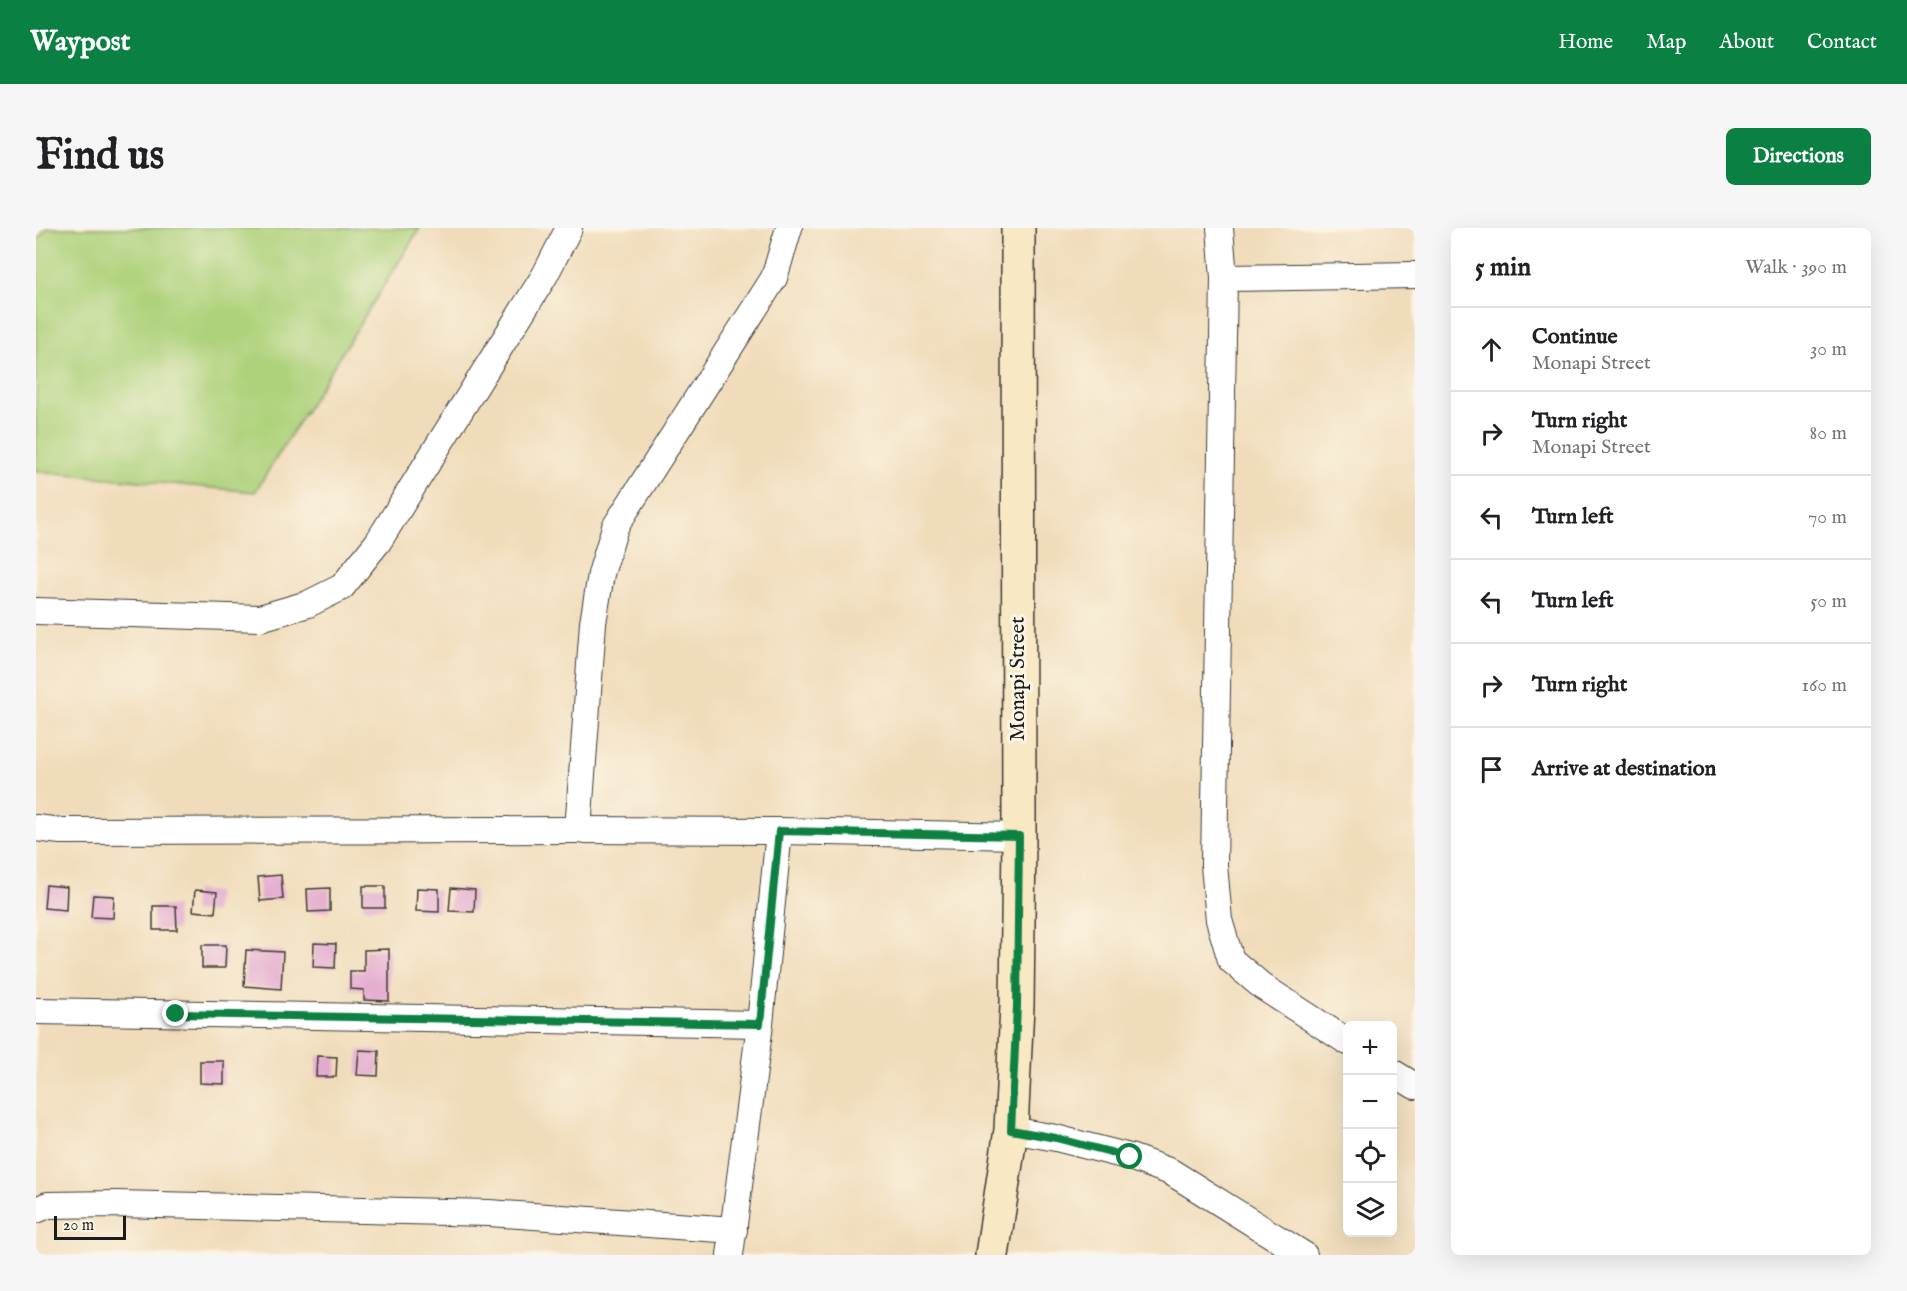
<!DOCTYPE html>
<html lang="en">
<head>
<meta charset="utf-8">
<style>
	:root { --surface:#fff; --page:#f6f6f6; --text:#202124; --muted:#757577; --line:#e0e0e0; --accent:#0b8043 }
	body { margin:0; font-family:"IM FELL English",serif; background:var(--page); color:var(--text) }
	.controls { position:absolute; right:18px; bottom:18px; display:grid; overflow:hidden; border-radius:9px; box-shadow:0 6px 24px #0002 }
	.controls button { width:54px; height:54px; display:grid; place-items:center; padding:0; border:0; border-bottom:2px solid var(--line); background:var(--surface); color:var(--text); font:30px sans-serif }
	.scale { position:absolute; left:18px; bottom:15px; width:72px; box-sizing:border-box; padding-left:6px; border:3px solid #1c1c1c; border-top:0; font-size:16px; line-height:21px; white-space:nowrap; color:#1c1c1c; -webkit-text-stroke:4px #fcf5e5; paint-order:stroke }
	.stop { position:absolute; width:18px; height:18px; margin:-14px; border:4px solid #0b8043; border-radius:50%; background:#fff }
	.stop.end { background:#0b8043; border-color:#fff; box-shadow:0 2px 6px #0008 }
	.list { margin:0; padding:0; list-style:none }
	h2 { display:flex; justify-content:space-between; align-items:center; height:78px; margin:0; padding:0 24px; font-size:26px }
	h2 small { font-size:20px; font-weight:400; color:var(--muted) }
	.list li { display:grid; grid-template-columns:39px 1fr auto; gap:18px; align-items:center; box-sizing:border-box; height:84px; padding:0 24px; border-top:2px solid var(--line) }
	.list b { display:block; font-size:22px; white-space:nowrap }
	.list p { margin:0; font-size:20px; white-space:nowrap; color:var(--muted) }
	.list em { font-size:20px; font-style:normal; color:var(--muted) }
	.icon { flex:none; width:33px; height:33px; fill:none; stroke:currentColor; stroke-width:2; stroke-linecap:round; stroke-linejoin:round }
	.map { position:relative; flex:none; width:1379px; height:1027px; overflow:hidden; border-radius:9px }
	header { display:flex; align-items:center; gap:36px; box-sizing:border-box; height:84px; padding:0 30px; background:var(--accent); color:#fff }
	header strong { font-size:28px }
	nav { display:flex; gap:33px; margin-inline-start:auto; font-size:21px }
	.intro { display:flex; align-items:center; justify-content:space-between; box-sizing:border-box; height:144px; padding:0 36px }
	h1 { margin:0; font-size:42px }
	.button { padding:15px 27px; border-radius:9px; background:var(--accent); color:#fff; font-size:21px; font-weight:700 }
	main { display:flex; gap:36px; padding:0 36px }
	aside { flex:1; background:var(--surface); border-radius:9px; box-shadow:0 6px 24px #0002 }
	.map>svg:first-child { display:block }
	.green { fill:#aed27b; stroke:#65774c; stroke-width:1.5 }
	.building { fill:#e3a9cf }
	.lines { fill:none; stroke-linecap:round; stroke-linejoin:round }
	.street-casing { stroke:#3c3934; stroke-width:28 }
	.secondary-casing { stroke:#3c3934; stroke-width:36 }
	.street { stroke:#fff; stroke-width:26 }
	.secondary { stroke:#f8e8c3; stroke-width:33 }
	.route { stroke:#0b8043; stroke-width:8 }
	.labels { text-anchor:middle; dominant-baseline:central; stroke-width:6; stroke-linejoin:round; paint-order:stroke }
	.street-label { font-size:21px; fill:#1c1c1c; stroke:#fcf5e5 }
</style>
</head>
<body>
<header>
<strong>Waypost</strong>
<nav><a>Home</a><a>Map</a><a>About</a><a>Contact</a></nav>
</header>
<div class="intro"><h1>Find us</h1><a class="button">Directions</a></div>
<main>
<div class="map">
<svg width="1379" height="1027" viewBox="0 0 1379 1027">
	<rect width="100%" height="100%" fill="#fcf5e5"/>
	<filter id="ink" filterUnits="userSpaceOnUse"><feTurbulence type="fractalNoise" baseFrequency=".0167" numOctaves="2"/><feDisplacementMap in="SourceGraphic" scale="12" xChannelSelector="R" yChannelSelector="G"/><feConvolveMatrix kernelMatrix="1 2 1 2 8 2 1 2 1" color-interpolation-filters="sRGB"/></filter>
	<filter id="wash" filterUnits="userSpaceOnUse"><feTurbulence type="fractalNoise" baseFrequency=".008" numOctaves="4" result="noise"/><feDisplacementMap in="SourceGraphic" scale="24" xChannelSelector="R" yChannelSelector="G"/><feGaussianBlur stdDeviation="1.35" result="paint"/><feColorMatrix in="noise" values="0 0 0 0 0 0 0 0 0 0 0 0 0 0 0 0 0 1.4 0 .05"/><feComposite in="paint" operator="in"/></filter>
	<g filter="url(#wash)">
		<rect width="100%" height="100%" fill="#f0dcba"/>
		<path class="green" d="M11,0H384L219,264L0,243V14Z"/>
		<g id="blocks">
			<g class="building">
				<path d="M245,647L247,671L224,673L222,649Z"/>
				<path d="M10,657L31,659L30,682L8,680Z"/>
				<rect x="327" y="658" width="22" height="22"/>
				<path d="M294,660V683L272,684L271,661Z"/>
				<path d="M381,660L403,661V684L380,683Z"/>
				<path d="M415,660L439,662L438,684L413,683Z"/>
				<path d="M159,662L181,664L179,685L157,683Z"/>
				<path d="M57,667L78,668L77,690L55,689Z"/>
				<path d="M117,678H140L141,702H117Z"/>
				<path d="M278,715L300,716L299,740L277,739Z"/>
				<path d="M166,717H190L189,740H166Z"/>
				<path d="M353,721V773L328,772V762L314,761V743H328V722Z"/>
				<path d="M210,722L247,724L245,761L208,758Z"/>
				<path d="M323,822L343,823L342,848L321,847Z"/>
				<path d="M281,828L301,829L300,849H280Z"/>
				<path d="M164,833H188V856L164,855Z"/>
			</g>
		</g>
	</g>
	<g filter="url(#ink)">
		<use href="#blocks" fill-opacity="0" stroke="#3c3934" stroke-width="1.5"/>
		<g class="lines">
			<defs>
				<g id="street">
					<path d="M1184,0L1188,50L1178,637L1183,692L1195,732L1227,759L1312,814"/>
					<path d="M1188,50L1379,47"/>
					<path d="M0,383L224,390L272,376L306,359L342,314L509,47L533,0"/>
					<path d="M0,600L25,603L542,602L743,603L983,608"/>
					<path d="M542,602L557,395L565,346L579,299L738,50L753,0"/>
					<path d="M0,783L724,796"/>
					<path d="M1356,844L1379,858"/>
					<path d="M975,902L1020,910L1094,929L1135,944L1268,1027"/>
					<path d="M0,982L12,977L80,976L453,985L698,1002"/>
					<path d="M694,1027L724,796L743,603"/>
				</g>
				<path id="secondary" d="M956,1027L975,902L981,778L983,608L982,0"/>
			</defs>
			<use href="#street" class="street-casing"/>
			<use href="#secondary" class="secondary-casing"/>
			<use href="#street" class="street"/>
			<use href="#secondary" class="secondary"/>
		</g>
	</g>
	<g class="lines" filter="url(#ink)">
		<path class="route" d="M140,786L724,796L743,603L983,608L981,778L975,902L1020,910L1094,929"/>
	</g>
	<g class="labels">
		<g class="street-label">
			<text transform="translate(982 451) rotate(-90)">Monapi Street</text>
		</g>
	</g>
</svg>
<div class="controls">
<button>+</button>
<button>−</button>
<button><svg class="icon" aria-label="locate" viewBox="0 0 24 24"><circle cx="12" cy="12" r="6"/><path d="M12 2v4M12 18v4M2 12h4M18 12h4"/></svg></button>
<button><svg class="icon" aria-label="layers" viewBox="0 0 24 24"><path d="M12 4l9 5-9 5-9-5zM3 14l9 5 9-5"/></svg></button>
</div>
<div class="scale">20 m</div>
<div class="stop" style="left:1094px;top:929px"></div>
<div class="stop end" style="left:140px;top:786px"></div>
</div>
<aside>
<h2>5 min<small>Walk · 390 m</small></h2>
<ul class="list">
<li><svg class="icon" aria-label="ahead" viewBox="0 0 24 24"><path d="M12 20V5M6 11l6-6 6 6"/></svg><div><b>Continue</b><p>Monapi Street</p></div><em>30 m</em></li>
<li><svg class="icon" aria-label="right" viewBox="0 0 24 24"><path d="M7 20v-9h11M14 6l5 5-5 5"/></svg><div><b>Turn right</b><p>Monapi Street</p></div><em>80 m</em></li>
<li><svg class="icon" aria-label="left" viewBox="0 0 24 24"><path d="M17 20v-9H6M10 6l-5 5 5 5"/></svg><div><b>Turn left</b></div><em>70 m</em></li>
<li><svg class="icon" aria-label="left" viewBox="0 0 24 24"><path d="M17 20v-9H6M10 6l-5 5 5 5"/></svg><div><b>Turn left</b></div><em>50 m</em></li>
<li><svg class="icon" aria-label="right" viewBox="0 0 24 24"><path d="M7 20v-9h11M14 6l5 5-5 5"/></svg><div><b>Turn right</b></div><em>160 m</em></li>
<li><svg class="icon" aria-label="arrive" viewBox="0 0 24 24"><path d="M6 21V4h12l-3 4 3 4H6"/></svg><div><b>Arrive at destination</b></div></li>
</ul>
</aside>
</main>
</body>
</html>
